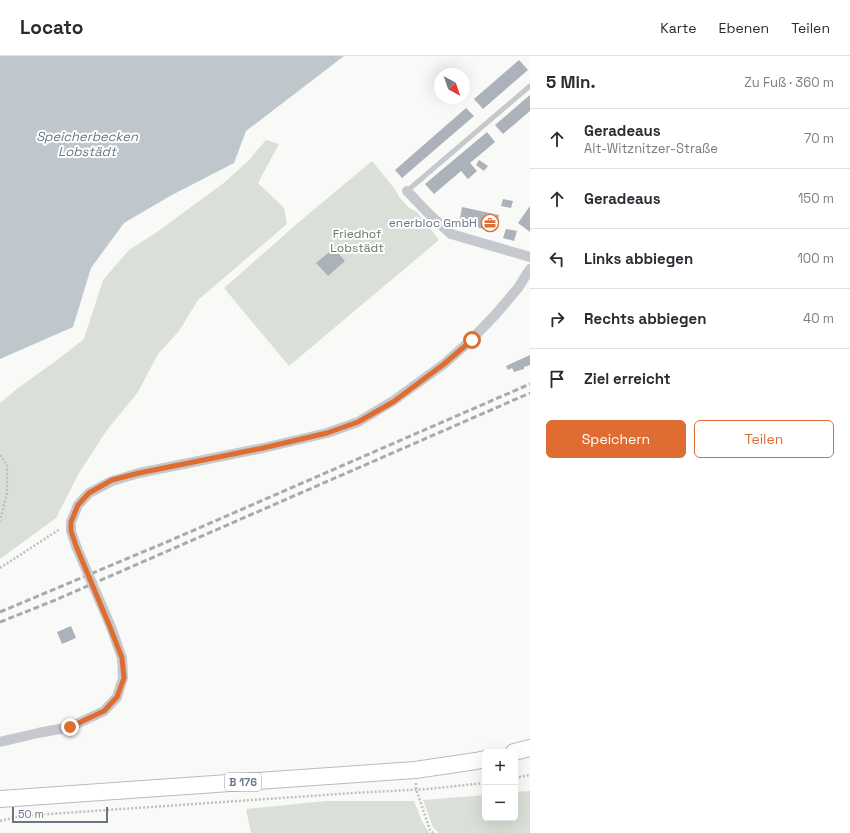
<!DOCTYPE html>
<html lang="de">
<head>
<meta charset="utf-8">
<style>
	:root { --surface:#fff; --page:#f2f2f3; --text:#2b2b33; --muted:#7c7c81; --line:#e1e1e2; --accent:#df6d31 }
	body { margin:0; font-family:"Space Grotesk",sans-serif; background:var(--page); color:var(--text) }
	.controls { position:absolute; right:12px; bottom:12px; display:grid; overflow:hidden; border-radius:6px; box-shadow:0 4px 16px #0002 }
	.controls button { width:36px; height:36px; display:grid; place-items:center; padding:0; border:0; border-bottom:1px solid var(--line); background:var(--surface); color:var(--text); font:20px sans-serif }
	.compass { position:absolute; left:434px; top:12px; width:36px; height:36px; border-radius:50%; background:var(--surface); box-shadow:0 4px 16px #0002; rotate:140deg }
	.scale { position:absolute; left:12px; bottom:10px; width:96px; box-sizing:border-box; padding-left:4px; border:2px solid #697687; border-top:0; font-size:11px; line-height:14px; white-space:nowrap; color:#697687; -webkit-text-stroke:3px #fff; paint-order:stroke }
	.stop { position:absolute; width:12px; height:12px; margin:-9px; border:3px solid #df6d31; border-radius:50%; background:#fff }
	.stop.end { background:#df6d31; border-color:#fff; box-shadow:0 1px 4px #0008 }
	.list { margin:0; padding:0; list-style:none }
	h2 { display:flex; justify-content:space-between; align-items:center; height:52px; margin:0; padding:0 16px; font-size:17px }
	h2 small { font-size:13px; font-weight:400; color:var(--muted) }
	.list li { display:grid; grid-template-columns:26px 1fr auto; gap:12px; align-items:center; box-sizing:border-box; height:60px; padding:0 16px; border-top:1px solid var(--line) }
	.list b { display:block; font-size:15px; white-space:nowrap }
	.list p { margin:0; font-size:13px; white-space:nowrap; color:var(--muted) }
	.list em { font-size:13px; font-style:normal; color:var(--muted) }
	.actions { display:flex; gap:8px; padding:12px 16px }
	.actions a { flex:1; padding:9px 0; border:1px solid var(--accent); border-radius:6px; text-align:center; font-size:14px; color:var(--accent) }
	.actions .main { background:var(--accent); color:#fff }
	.icon { flex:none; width:22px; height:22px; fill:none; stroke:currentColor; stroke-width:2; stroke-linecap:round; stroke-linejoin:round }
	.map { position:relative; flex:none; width:530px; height:777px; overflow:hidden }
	header { display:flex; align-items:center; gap:24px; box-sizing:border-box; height:56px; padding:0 20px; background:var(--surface); border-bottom:1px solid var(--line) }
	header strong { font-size:19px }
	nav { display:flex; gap:22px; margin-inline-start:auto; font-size:14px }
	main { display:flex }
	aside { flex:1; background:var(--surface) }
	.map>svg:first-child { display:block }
	.green { fill:#dae0d8 }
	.water { fill:#bfc7cd }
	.building { fill:#acb2b9 }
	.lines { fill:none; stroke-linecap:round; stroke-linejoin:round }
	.primary-casing { stroke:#b8bcc0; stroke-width:18 }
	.path { stroke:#bdbfc2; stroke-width:2.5; stroke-dasharray:2 2; stroke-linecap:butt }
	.lane { stroke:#c5c8cc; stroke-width:5 }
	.street { stroke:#c5c8cc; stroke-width:10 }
	.primary { stroke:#fff; stroke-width:16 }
	.rail { stroke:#a6abb1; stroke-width:3; stroke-dasharray:6 3; stroke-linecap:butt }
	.street-bridge { stroke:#c5c8cc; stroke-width:10 }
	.route { stroke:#df6d31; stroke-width:5 }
	.labels { text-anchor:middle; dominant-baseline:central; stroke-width:4; stroke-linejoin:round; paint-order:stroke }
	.shield { fill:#fff; stroke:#969fab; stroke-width:1 }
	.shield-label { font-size:11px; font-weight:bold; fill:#697687 }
	.poi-label { font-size:12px; fill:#697687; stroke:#fff; text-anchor:end }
	.park-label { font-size:12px; fill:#667964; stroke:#fff }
	.water-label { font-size:13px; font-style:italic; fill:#657782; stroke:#fff }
</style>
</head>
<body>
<header>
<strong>Locato</strong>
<nav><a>Karte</a><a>Ebenen</a><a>Teilen</a></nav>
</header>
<main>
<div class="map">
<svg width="530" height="777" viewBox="0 0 530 777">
	<rect width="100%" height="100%" fill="#f9f9f7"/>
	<g class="green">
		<path d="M266,84L279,88L258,127L284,152L287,168L198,244L179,275L158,298L138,336L107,374L79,417L56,462L0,503V347L18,332L53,307L84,283L103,224L129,194L157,176L225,126L249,104Z"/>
		<path d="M372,105L394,132L400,142L408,151L417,156L439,184L289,310L224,232L299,166Z"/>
		<path d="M530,735V777H439L433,771L423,744L485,739V762H515V736Z"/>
		<path d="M326,745H414L422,765L429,777H251L246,753Z"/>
	</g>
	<path class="water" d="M0,0H344L246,75L234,107L170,140L124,167L91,212L73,271L0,303Z"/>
	<g class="building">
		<path d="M519,4L528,14L483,53L474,43Z"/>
		<path d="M530,39V55L503,78L495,69Z"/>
		<path d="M466,52L474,60L402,122L395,114Z"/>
		<path d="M487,76L495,86L470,107L477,115L468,123L461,115L434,138L425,128Z"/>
		<path d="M479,104L488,110L484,115L476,109Z"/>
		<path d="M503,143L513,145L511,152L501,150Z"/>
		<path d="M530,150V176L518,167Z"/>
		<path d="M462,151L499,159L496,175L459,168Z"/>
		<path d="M506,173L517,175L514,185L503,182Z"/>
		<path d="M334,192L345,205L328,220L316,207Z"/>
		<path d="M530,299V309L524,311V313L514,316L512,312L508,314L506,310Z"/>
		<path d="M71,570L76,582L62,588L57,576Z"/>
	</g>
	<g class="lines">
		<defs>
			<g id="primary">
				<path d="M514,696L530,692"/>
				<path d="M0,743L415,714L476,705L485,703"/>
			</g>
		</defs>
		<use href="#primary" class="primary-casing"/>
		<g class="path">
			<path d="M0,399L7,409V437L0,465"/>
			<path d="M0,512L60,473"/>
			<path d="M515,722L530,719"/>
			<path d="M416,727V733L430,774L433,777"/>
			<path d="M0,765L21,760L353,737L428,733L485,727"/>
		</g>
		<path class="lane" d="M407,135L530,30"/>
		<g class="street">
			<path d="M407,135L430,159L451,178L530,201"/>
			<path d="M76,490L71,475V466L78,449L89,437L112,425L139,417L263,392L327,377L358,366L393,345L444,308L471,284L496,258L518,232L530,213"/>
			<path d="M0,686L38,677L70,671L104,655L117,641L123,622L122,602L111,571"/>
		</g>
		<use href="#primary" class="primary"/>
		<g class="rail">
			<path d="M0,556L169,485L530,328"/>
			<path d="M0,566L53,545L530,337"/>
		</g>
		<path class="street-bridge" d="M76,490L111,571"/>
	</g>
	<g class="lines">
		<path class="route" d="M70,671L104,655L117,641L124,622L122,602L110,571L76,490L71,475V466L78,449L89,437L112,424L139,417L263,392L327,377L358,366L393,346L444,308L472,284"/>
	</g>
	<defs>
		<symbol id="office-ring" viewBox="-11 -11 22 22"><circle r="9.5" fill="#fff" stroke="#df6d31" stroke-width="1.5"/><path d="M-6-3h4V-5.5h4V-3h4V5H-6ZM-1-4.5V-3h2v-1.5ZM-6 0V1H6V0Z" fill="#df6d31"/></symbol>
	</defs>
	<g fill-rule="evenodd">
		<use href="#office-ring" x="480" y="157" width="20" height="20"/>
	</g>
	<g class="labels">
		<rect class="shield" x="225" y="717" width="36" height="18" rx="3"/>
		<g class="shield-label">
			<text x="243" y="726">B 176</text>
		</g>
		<g class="poi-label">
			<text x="477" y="167">enerbloc GmbH</text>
		</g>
		<g class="park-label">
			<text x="357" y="178">Friedhof<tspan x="357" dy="14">Lobstädt</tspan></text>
		</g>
		<g class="water-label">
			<text x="87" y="80">Speicherbecken<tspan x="87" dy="15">Lobstädt</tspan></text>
		</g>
	</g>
</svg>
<div class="controls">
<button>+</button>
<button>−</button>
</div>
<svg class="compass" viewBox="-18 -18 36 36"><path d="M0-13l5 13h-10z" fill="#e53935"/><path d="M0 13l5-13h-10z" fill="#7c7c81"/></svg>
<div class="scale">50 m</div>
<div class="stop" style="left:472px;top:284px"></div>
<div class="stop end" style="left:70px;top:671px"></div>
</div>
<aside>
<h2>5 Min.<small>Zu Fuß · 360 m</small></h2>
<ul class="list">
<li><svg class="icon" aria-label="ahead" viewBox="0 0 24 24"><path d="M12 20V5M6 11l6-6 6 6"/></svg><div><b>Geradeaus</b><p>Alt-Witznitzer-Straße</p></div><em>70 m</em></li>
<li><svg class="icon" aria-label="ahead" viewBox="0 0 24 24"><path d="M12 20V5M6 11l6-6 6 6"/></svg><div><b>Geradeaus</b></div><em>150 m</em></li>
<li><svg class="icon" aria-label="left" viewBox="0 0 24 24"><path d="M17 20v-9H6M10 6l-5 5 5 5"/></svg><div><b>Links abbiegen</b></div><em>100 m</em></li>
<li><svg class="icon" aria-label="right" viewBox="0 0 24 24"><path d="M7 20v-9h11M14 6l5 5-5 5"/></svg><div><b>Rechts abbiegen</b></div><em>40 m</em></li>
<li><svg class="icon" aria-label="arrive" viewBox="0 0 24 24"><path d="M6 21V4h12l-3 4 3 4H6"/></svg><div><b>Ziel erreicht</b></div></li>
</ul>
<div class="actions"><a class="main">Speichern</a><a>Teilen</a></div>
</aside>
</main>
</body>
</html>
